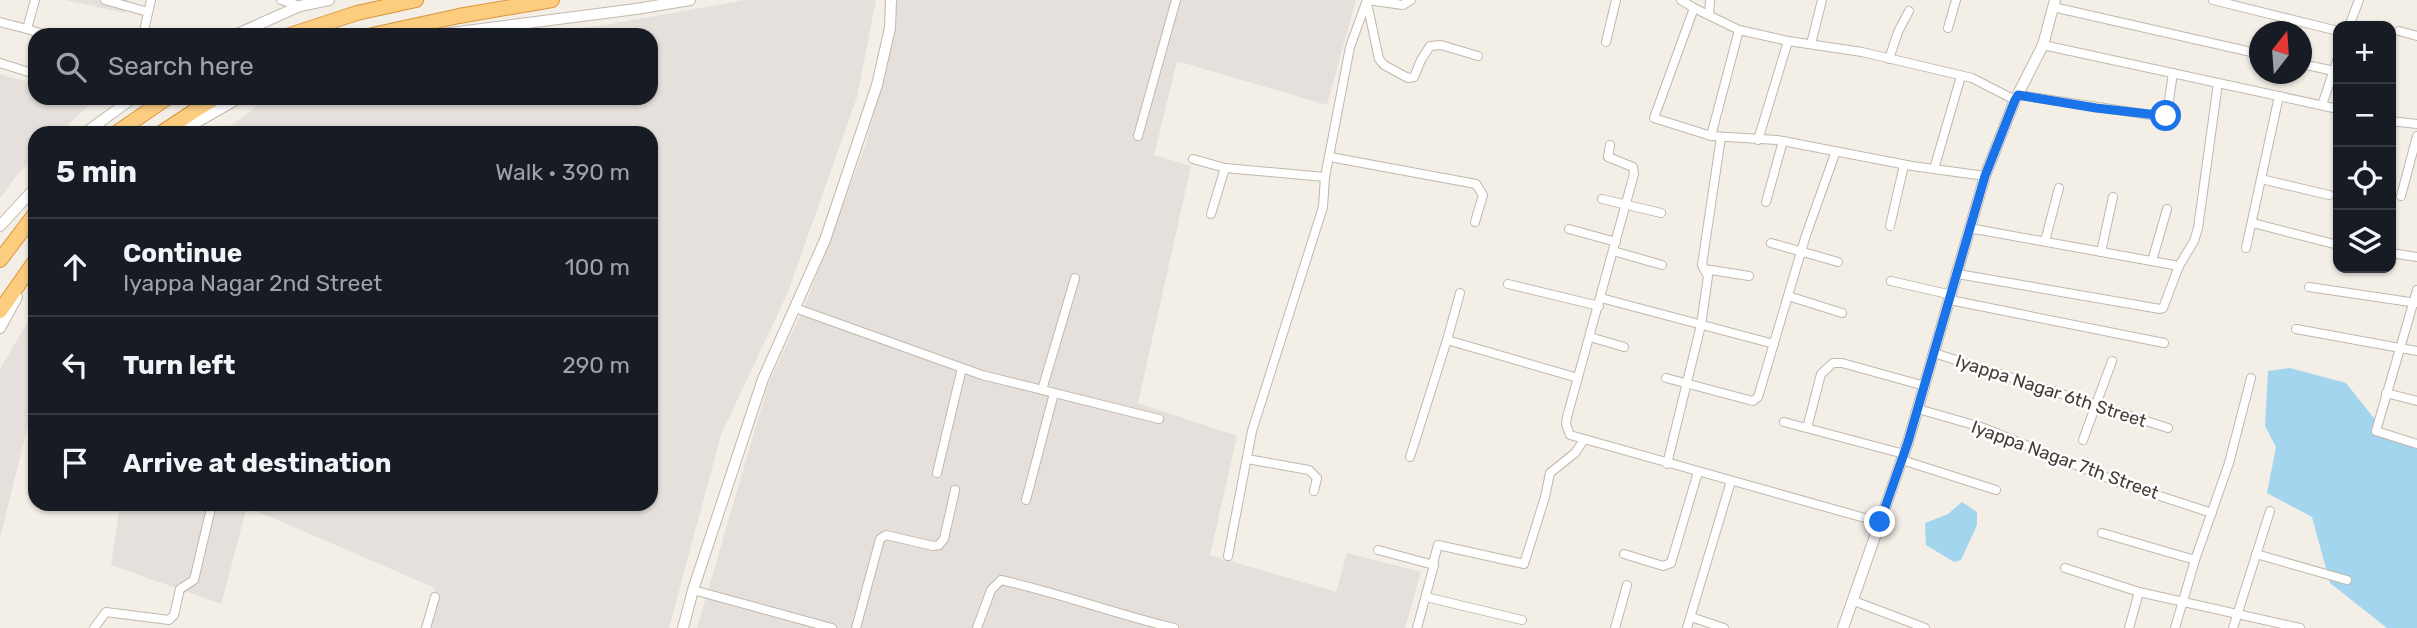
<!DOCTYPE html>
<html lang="en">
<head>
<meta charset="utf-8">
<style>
	:root { --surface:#171b24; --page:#242831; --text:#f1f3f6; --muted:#9ea1a6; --line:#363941 }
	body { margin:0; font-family:Rubik,sans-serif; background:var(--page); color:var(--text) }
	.controls { position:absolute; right:21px; top:21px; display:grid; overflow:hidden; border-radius:14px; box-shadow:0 2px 5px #0004 }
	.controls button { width:63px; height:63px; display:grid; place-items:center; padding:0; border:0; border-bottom:2px solid var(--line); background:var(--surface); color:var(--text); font:35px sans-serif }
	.compass { position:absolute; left:2249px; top:21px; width:63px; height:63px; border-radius:50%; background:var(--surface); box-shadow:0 2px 5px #0004; rotate:17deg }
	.stop { position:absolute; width:21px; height:21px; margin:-16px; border:5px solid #1a73e8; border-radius:50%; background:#fff }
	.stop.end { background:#1a73e8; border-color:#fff; box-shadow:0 2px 7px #0008 }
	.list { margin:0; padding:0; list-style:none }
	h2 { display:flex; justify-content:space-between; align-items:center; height:91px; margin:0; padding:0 28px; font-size:30px }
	h2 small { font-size:23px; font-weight:400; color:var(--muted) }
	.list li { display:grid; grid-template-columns:46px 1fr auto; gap:21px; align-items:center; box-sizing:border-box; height:98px; padding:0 28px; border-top:2px solid var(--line) }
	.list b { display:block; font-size:26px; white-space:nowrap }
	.list p { margin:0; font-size:23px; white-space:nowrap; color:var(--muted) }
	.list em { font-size:23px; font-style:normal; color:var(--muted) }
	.icon { flex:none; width:38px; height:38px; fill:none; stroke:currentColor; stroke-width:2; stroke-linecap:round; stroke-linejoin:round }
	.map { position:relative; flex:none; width:2417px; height:628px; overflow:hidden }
	.search { position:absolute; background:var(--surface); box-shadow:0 2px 5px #0004; left:28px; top:28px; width:630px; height:77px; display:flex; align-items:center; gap:18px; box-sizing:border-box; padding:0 24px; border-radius:21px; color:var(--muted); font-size:26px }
	.panel { position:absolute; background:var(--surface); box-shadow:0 2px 5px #0004; left:28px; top:126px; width:630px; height:385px; border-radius:21px }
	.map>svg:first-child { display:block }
	.industrial { fill:#e5e0db }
	.water { fill:#a3d5ef }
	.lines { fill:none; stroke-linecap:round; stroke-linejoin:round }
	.minor-casing { stroke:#c1b8ac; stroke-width:10 }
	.tertiary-casing { stroke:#c1b8ac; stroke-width:12 }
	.trunk-casing { stroke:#db9538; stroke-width:16 }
	.minor { stroke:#fff; stroke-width:8 }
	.tertiary { stroke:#fff; stroke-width:10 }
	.trunk { stroke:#fccd7f; stroke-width:14 }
	.route { stroke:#1a73e8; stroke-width:9 }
	.labels { text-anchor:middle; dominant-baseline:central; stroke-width:5; stroke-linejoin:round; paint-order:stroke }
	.street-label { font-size:18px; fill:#463e36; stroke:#fff }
</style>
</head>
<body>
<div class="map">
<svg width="2417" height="628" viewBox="0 0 2417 628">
	<rect width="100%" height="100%" fill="#f3eee6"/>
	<g class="industrial">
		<path d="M66,0H129L125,13Z"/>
		<path d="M745,0H876L857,97L788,292L721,435L669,628H426L435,588L247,507L221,604L111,565L120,504H651V133H220L268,98H651V35H522L604,25Z"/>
		<path d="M897,0H1356L1327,105L1177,61L1154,155L1191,166L1138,403L1237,436L1210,555L1336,592L1347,553L1421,572L1405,628H697L768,385L808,298L865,146L885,73Z"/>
		<path d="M0,74L35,84V98H86L94,100L60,133H35V157L17,175L0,198Z"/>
		<path d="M35,310V422L29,420L0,538V369Z"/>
	</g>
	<g class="water">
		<path d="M2290,368L2346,383L2388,436L2417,447V628H2387L2330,583L2312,517L2267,493L2276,447L2265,426L2268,371Z"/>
		<path d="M1962,502L1977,512V525L1961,560L1954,562L1926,545L1925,523L1948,514Z"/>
	</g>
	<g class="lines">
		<defs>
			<g id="minor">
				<path d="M105,0L148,12"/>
				<path d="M281,0L300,6"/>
				<path d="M1681,0L1694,8L1739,30L1788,41L1862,52L1972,78L2015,100"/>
				<path d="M2213,0L2338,31"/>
				<path d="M1367,3L1379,59L1384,65L1408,78L1414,77L1421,60L1430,46L1441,45L1478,56"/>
				<path d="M2053,7L2260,54"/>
				<path d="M1694,8L1654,118L1711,136L1777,140L1912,166L1985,176"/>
				<path d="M1709,15L1710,0"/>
				<path d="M0,22L27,29L35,0"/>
				<path d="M2349,26L2359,0"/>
				<path d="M1948,28L1956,0"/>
				<path d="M27,29L46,35"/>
				<path d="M2399,31L2417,36"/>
				<path d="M143,35L151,0"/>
				<path d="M1606,42L1616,0"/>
				<path d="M1811,44L1822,0"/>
				<path d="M2043,45L2338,109"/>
				<path d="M1889,59L1898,32L1909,11"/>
				<path d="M0,63L35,74"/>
				<path d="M2302,64L2334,71"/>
				<path d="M2018,95L2164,117L2167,114L2173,73"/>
				<path d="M2322,105L2338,58"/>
				<path d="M2391,121L2417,124"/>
				<path d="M1138,136L1176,0"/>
				<path d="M1711,136L1739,30"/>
				<path d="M1758,140L1788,41"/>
				<path d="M1610,145L1608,157L1633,167L1634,174L1567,417L1566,424L1570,435L1879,522"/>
				<path d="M1330,157L1476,184L1483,195L1475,222"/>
				<path d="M1193,159L1225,168L1325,177L1350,47L1367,0L1403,5L1411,0"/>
				<path d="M1934,169L1961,76"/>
				<path d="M2261,179L2329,195"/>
				<path d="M2401,196L2417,136"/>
				<path d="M1602,199L1661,213"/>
				<path d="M1766,202L1783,141"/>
				<path d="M1211,214L1225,168"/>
				<path d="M2253,223L2338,245"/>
				<path d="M1890,226L1904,165"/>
				<path d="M1969,228L2179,266"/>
				<path d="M1569,229L1616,242"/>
				<path d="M2045,241L2059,188"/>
				<path d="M1771,243L1838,262"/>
				<path d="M2246,248L2279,96"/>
				<path d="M1613,251L1662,265"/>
				<path d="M2101,252L2113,197"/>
				<path d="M2391,253L2417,257"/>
				<path d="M2152,261L2167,209"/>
				<path d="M1704,269L1749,276"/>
				<path d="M1958,274L2160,309L2163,308L2179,266L2194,241L2198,228L2218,83"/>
				<path d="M1891,281L1952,295"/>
				<path d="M1508,284L1599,306"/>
				<path d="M2309,287L2417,303"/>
				<path d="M2417,290L2376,431L2417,444"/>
				<path d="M1788,296L1842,313"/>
				<path d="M1601,298L1774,344"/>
				<path d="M1950,300L2164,343"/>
				<path d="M795,308L982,375L1159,419"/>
				<path d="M2296,329L2417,351"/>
				<path d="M1590,337L1624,347"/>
				<path d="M1447,340L1460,293"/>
				<path d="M1934,353L2168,428"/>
				<path d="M1666,378L1749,400L1753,401L1758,397L1806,235L1836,151"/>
				<path d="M1042,390L1075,278"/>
				<path d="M2386,393L2417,401"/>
				<path d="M1918,409L1981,427L2123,484L2212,513"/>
				<path d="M1784,422L1904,454"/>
				<path d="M1807,428L1821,374L1833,363H1842L1925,386"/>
				<path d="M2083,440L2112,361"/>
				<path d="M1410,457L1447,340L1578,378"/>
				<path d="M1247,459L1309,470L1317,478L1314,491"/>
				<path d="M1902,460L1996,490"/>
				<path d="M1667,464L1701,325L1708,276L1702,265L1721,137"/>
				<path d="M937,473L962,368"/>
				<path d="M1026,500L1054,393"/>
				<path d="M2102,533L2195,560"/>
				<path d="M1378,550L1434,565L1417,628"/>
				<path d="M1624,554L1663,566L1671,563L1698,472"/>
				<path d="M2256,554L2347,580"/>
				<path d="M1228,556L1252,431L1323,207L1325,177"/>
				<path d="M1433,563L1438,545L1524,564L1545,497L1550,473L1575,453L1583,441"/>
				<path d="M2065,568L2139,592L2300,628"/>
				<path d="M693,590L832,628"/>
				<path d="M1426,597L1522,620"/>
				<path d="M1854,601L1925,628"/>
				<path d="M1691,617L1724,628"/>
				<path d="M94,628L106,612L169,620L174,615L180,589L194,580L212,504"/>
				<path d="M426,628L435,597"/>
				<path d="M856,628L880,539L886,535L933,546L939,545L944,539L955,490"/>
				<path d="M977,628L991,590L1001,580C1060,593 1115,614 1174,628"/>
				<path d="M1615,628L1627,585"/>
				<path d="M1687,628L1731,481"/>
				<path d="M2129,628L2139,592"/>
				<path d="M2175,628L2195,560L2229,463L2251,378"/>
				<path d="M2233,628L2270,511"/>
			</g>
			<g id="tertiary">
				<path d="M235,35L300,6L329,0"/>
				<path d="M435,35L636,9L690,0"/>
				<path d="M85,133L133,98"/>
				<path d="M178,133L239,98"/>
				<path d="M0,226L35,188"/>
				<path d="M0,328L17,297"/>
				<path d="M683,628L693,590L763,379L825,240L877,85L890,28L891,0"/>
				<path d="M1843,628L1908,442L1985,176L2015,100L2043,45L2055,0"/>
			</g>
			<g id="trunk">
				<path d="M290,35L357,13L416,0"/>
				<path d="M372,35L459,16L552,0"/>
				<path d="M116,133L167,98"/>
				<path d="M161,133L214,98"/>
				<path d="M0,260L35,214"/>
				<path d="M0,311L35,261"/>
			</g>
		</defs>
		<use href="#minor" class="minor-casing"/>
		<use href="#tertiary" class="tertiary-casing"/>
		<use href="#trunk" class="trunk-casing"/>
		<use href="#minor" class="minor"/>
		<use href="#tertiary" class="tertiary"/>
		<use href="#trunk" class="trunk"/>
	</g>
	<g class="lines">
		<path class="route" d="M1880,522L1908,442L1985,176L2015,100L2018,95L2096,108L2166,116"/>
	</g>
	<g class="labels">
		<g class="street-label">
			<text transform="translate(2051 391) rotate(18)">Iyappa Nagar 6th Street</text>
			<text transform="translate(2065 460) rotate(20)">Iyappa Nagar 7th Street</text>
		</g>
	</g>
</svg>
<div class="controls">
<button>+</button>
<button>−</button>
<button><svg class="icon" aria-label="locate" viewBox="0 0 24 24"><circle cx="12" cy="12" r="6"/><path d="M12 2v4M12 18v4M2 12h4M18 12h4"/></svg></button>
<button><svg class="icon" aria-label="layers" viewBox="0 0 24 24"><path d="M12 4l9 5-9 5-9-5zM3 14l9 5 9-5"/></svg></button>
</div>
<svg class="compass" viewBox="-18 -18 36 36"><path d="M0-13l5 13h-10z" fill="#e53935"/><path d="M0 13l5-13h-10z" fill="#9ea1a6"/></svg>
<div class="stop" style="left:2166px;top:116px"></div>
<div class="stop end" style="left:1880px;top:522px"></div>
<div class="search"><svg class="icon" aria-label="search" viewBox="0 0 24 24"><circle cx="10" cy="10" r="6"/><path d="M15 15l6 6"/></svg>Search here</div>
<section class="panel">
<h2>5 min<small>Walk · 390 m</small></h2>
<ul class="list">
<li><svg class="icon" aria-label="ahead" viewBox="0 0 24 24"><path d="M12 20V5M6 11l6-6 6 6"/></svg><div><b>Continue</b><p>Iyappa Nagar 2nd Street</p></div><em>100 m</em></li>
<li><svg class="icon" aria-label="left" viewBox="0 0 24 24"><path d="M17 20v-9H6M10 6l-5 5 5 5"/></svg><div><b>Turn left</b></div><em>290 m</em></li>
<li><svg class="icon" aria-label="arrive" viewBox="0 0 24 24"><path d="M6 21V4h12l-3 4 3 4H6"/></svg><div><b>Arrive at destination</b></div></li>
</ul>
</section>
</div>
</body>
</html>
